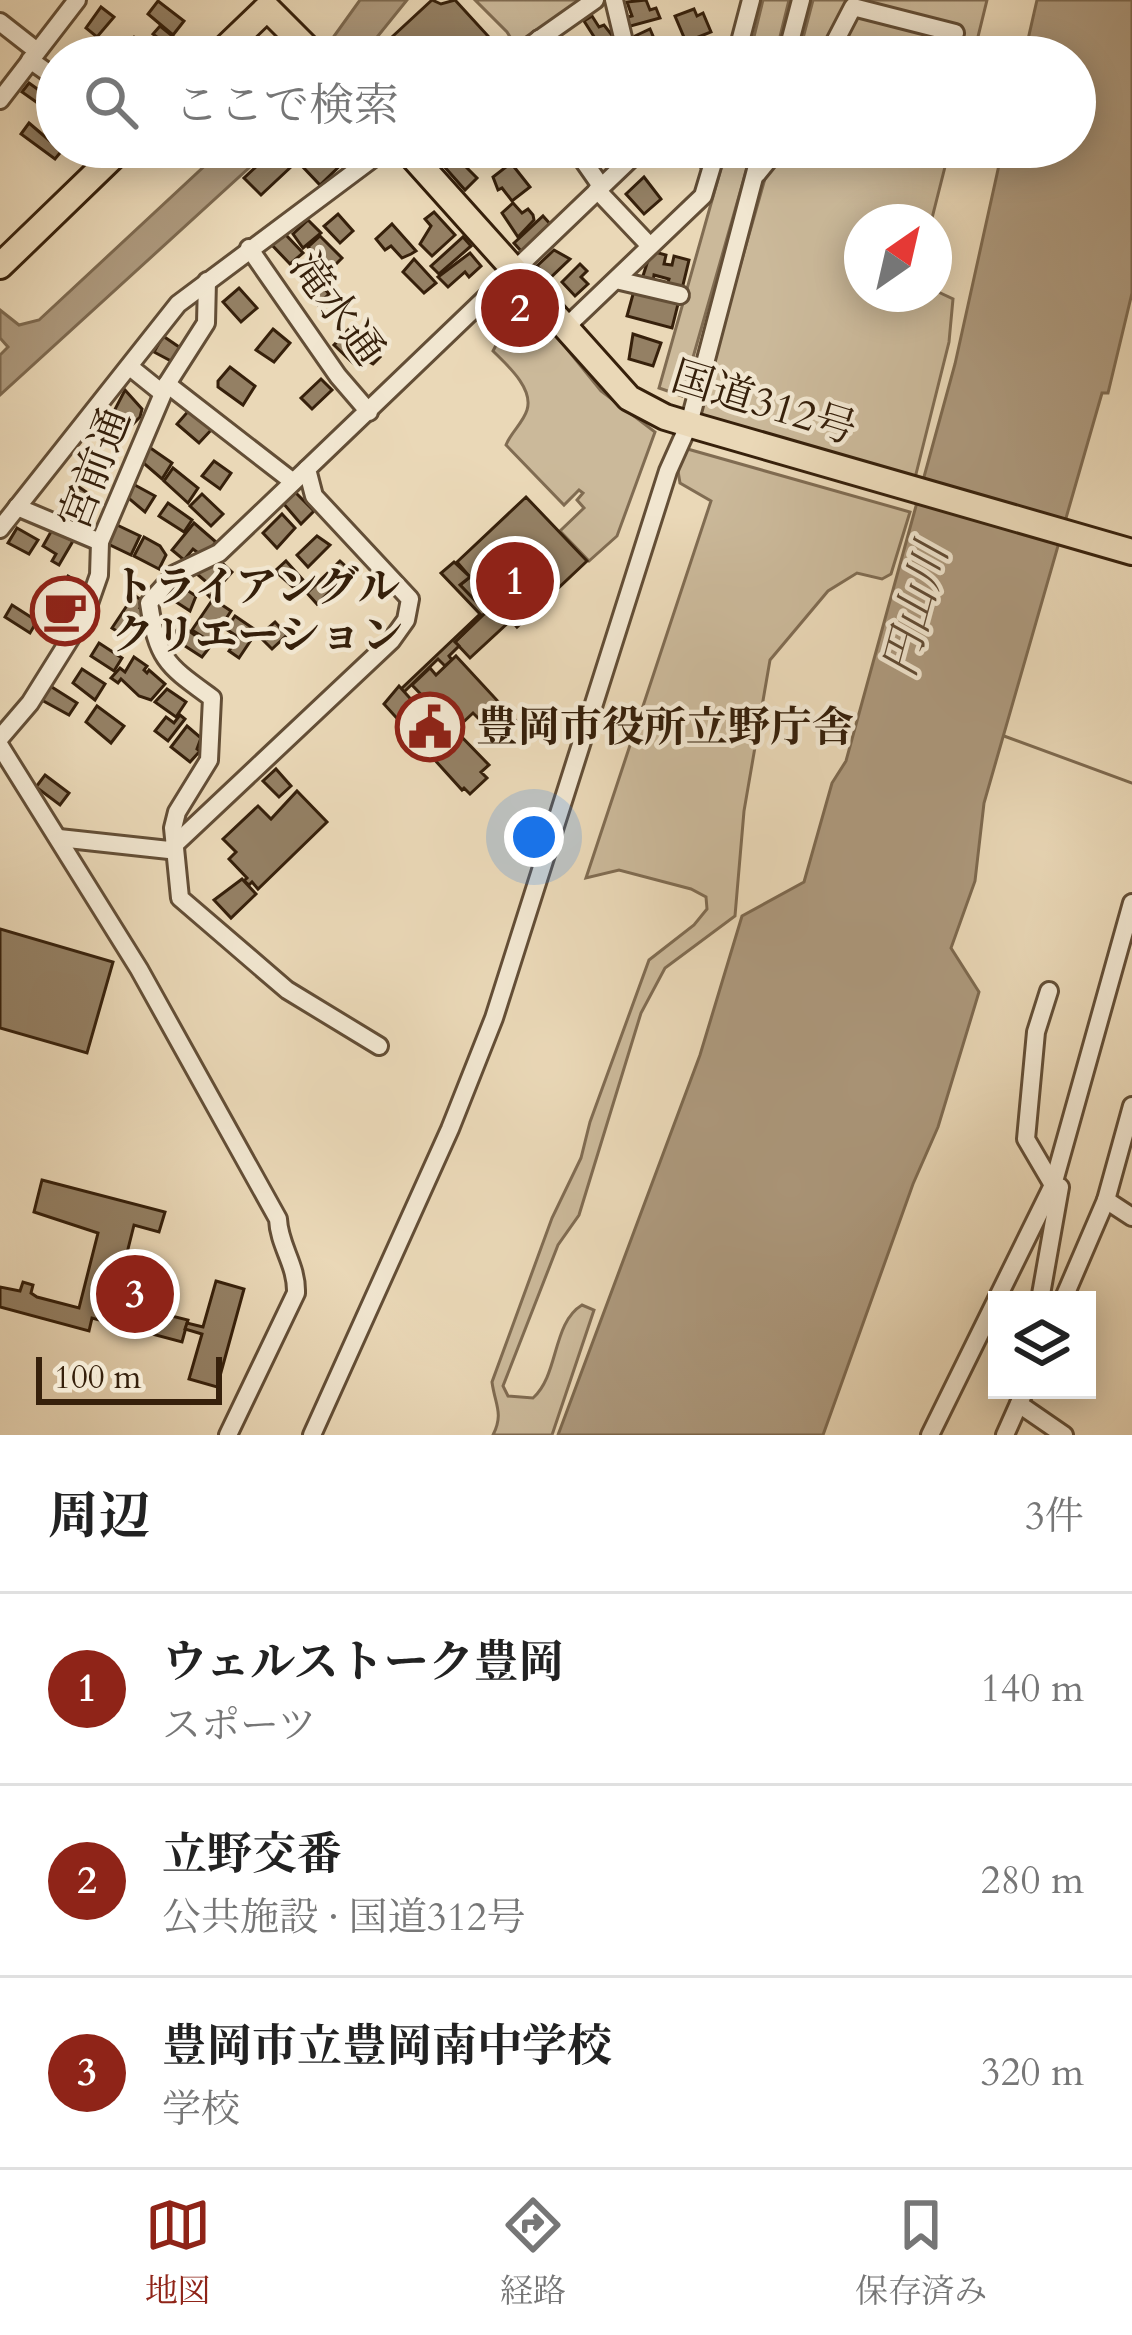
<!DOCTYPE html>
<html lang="ja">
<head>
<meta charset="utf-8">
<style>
	:root { --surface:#fff; --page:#f2f2f2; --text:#222; --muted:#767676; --line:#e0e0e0; --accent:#8f2418 }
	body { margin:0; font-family:Cardo,"Noto Serif JP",serif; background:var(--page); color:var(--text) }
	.controls { position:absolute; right:36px; bottom:36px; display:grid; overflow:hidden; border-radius:0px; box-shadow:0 6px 30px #0003 }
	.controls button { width:108px; height:108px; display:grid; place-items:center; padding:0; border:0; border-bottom:3px solid var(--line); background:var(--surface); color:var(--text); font:60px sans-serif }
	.compass { position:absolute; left:844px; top:204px; width:108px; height:108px; border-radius:50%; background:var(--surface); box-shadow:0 6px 30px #0003; rotate:34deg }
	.scale { position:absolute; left:36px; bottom:30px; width:186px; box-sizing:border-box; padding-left:12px; border:6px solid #36200b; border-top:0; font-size:33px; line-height:42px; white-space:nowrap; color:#36200b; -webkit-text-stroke:9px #f1e6d0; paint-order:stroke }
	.you { position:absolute; left:534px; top:837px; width:42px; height:42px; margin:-30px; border:9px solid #fff; border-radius:50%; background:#1a73e8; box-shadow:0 0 0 18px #1a73e833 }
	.badge { display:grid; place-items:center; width:78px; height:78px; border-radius:50%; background:var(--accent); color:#fff; font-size:39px; font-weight:700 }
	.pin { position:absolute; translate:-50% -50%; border:6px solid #fff; box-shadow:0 3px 12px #0006 }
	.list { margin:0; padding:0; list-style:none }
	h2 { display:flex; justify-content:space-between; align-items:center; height:156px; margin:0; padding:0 48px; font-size:51px }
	h2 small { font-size:39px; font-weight:400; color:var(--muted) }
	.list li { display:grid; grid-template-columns:78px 1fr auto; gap:36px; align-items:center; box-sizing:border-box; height:192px; padding:0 48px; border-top:3px solid var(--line) }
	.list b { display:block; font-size:45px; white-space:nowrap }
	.list p { margin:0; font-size:39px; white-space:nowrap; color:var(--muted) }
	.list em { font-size:39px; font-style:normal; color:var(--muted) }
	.icon { flex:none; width:66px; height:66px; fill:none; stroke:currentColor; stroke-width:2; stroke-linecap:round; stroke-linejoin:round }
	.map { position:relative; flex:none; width:1132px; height:1435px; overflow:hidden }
	.search { position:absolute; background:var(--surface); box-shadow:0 6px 30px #0003; left:36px; right:36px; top:36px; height:132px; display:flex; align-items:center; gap:30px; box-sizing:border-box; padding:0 42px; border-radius:66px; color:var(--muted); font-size:45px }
	.sheet { height:732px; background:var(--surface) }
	nav { display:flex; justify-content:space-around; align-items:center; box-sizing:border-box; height:168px; border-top:3px solid var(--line); background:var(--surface); font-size:33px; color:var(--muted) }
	nav a { display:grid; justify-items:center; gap:6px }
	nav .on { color:var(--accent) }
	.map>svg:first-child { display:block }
	.green { fill:#cbb99a; stroke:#806c52; stroke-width:3 }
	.water { fill:#ad997d; stroke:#7d694f; stroke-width:3 }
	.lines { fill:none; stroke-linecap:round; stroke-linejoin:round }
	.stream { stroke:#7d694f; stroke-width:3 }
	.building { fill:#948064; stroke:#36200b; stroke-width:3 }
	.minor-casing { stroke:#634e36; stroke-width:22 }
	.highway-casing { stroke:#36200b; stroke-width:30 }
	.minor { stroke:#f1e6d0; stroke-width:16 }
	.highway { stroke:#ead8b7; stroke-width:24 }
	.labels { text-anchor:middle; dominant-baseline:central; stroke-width:9; stroke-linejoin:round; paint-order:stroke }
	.street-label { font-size:42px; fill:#36200b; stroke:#f1e6d0 }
	.poi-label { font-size:42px; font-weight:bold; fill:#36200b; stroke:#f1e6d0; text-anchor:start }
	.water-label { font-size:45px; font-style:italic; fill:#604a33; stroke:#f1e6d0 }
</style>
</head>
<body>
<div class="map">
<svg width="1132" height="1435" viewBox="0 0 1132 1435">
	<rect width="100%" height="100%" fill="#ead8b7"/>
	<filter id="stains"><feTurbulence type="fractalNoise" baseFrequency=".00167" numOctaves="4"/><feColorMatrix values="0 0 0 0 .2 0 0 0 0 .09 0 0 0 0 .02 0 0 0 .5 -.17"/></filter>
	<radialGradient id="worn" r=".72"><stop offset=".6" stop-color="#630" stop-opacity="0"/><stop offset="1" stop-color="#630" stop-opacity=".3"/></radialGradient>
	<g class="green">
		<path d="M475,0H585L517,48L507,32Z"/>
		<path d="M763,0H789L775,57H749Z"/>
		<path d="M813,0H987L973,57H798Z"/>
		<path d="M727,147H753L682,396L659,388Z"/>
		<path d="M774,147H950L931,222H862V294H934V290L953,299L949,342L915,478L697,417Z"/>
		<path d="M503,301L523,323L537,312L601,391L655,432L617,536L589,561L560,531L584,508L577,500L583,493L579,490L564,505L506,445C511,432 523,423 527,410C534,388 506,364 493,351C502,334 507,328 493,311Z"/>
		<path d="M684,448L910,512L891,574L882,579L857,573L828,591L770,660L744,811L735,916L665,968L641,1013L579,1215L558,1245L503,1386L508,1396L533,1398C559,1375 552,1323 582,1305L594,1310L552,1435H493C504,1413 495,1405 492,1382L552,1218L581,1158L590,1122L649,960L694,925L707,909L706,897L691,889L619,870L586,878L711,501L680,483L678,471Z"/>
	</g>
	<g class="water">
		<path d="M360,0H407L361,57H319Z"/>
		<path d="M1037,0H1132V293L1108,393H1102L984,803L975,881L951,948L979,992L938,1127L913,1184L823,1435H558L700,1055L742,916L804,882L832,783L846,761L955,364L1003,147H1075V57H1024Z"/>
		<path d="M225,147H272L0,395V355L8,347L0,338V310L19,325L39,320Z"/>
	</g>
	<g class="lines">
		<path class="stream" d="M1004,736L1132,783"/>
	</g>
	<g class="building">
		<path d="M432,0L441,4L455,0L488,36L472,57H404L408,53L393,36Z"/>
		<path d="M646,0L650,10L656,8L660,18L627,27L624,18L632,16L627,2Z"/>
		<path d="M158,1L184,21L173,35L148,14Z"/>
		<path d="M101,7L114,17L97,37L86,28Z"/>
		<path d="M694,9L697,16L703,13L711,32L686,42L675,16Z"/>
		<path d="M592,16L599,27L604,25L611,34L614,32L622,43L612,57H607L584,21Z"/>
		<path d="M160,26L196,55L194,57H182L153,34Z"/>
		<path d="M650,29L662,57H640L635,36Z"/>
		<path d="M134,37L141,41L136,47L149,57L112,56Z"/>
		<path d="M29,83L57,103L53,109L56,116L22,92Z"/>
		<path d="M29,123L57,147L64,148L55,159L21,134Z"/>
		<path d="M284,147H344L351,155L320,185Z"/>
		<path d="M427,147H446L477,178L465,190Z"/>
		<path d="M276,148L293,165L261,195L244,178Z"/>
		<path d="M511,163L530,187L512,201L502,188L498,190L493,177Z"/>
		<path d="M644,177L661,199L644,214L626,194Z"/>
		<path d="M513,203L522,213L528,209L533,215L534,220L518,237L502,213Z"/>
		<path d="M434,212L455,235L432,256L420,244L431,226L425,219Z"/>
		<path d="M338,214L353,231L340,243L324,226Z"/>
		<path d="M543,216L551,225L522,252L514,243Z"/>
		<path d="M308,220L321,233L303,248L293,234Z"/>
		<path d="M392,224L416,251L411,254L402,258L391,246L385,250L376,239Z"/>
		<path d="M286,235L303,253L290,264L271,244Z"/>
		<path d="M320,236L342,258L330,270L308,247Z"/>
		<path d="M463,237L471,246L439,274L431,266Z"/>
		<path d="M554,250L570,259L549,279L537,266Z"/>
		<path d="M651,251L666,255L664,264L672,265L674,256L689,260L682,289L667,286L669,279L654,275L653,282L642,279Z"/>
		<path d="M470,253L481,266L469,277L465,272L448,287L438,277Z"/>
		<path d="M414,259L436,283L424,293L403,272Z"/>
		<path d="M580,264L587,271L581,277L588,284L575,296L562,282Z"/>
		<path d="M313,274L329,294L318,305L300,289Z"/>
		<path d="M635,287L679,300L672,328L627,316Z"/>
		<path d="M239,288L257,308L241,322L223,302Z"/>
		<path d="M350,328L356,332L351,337L360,345L363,341L380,357L373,364L362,358L355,365L334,345Z"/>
		<path d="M273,329L290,343L274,362L256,350Z"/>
		<path d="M633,334L661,343L653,366L629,359Z"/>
		<path d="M163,336L182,349L173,362L154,352Z"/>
		<path d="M230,367L255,386L243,405L218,387V381Z"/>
		<path d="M321,379L332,390L312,409L301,398Z"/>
		<path d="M125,390L142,409L140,417L128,429L111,417Z"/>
		<path d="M191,408L214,427L199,443L177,424Z"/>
		<path d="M149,447L172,463L162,479L140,460Z"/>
		<path d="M214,461L231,473L220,489L202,476Z"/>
		<path d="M173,468L198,488L188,503L164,481Z"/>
		<path d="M133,484L155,496L145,512L126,496Z"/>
		<path d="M76,485L95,498L85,518L63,507Z"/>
		<path d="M295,492L314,511L301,524L283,503Z"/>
		<path d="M202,494L223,514L211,526L190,506Z"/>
		<path d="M526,497L587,561L517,627L511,620L470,658L455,642L486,612L460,585L470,577L457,562Z"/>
		<path d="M168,503L192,520L184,532L159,516Z"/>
		<path d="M282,514L295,528L277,548L263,533Z"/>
		<path d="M194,523L216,542L207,553L201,555L193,549L184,560L172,550Z"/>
		<path d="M115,524L140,536L131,555L106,543Z"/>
		<path d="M17,528L38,540L29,554L8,543Z"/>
		<path d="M52,530L73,541L59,565L52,561L56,554L43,546Z"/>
		<path d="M317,536L330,545L308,567L297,555Z"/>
		<path d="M144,537L160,546L166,555L159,569L134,556Z"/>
		<path d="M218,559L232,572L210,597L204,591L210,585L197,574Z"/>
		<path d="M286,561L303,580L294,588L275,571Z"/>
		<path d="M340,561L351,571L317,604L307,593Z"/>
		<path d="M454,562L470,577L460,585L486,612L455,642L459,646L449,656L452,660L445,666L438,659L404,692L401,689L480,614L441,573Z"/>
		<path d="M68,576L89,588L81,603L60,591Z"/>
		<path d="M176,583L196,596L190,611L167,596Z"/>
		<path d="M134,595L144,602L140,608L147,613L123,635L112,628Z"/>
		<path d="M213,599L231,611L211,642L192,630Z"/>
		<path d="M12,605L37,621L30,633L5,617Z"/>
		<path d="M50,608L72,620L63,636L41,624Z"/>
		<path d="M235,616L257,631L239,658L229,651L238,637L226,629Z"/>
		<path d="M275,622L287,635L272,649L259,636Z"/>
		<path d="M181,625L207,644L209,648L202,657L171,637Z"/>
		<path d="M99,643L122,658L114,671L91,656Z"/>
		<path d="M456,656L518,723L508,732L500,724L492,732L473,713L455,730L489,765L481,772L487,778L470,794L464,788L462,790L384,704L399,686L426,716L434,708L412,685L430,668L436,675Z"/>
		<path d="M134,657L147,666L144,670L147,673L149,670L165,684L151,700L139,696L121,679L118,683L111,678L120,668L125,672Z"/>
		<path d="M82,669L105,684L95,700L73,683Z"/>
		<path d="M47,684L77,703L69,715L38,698Z"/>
		<path d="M167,689L186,702L176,717L155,702Z"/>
		<path d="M97,706L124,726L111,743L86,722Z"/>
		<path d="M180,715L185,719L168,741L155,731L166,717L174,723Z"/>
		<path d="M187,726L201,738L197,749L200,751L190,762L171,747Z"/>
		<path d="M276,769L291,786L279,797L263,781Z"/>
		<path d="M45,775L69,793L60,805L36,787Z"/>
		<path d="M297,791L327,822L258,889L252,882L249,885L244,881L247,878L229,859L236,852L223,839L258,806L271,819Z"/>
		<path d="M242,879L256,894L231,918L214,900Z"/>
		<path d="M0,929L113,962L87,1053L0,1028Z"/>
		<path d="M42,1180L165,1212L159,1232L134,1225L117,1293L101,1289L99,1298L188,1320L182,1342L92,1318L89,1331L0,1307V1287L20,1291L23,1282L33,1285L31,1293L37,1297L79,1308L98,1233L34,1212Z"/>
		<path d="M216,1281L244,1289L217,1387L189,1379L202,1334L185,1329L187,1323L203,1327Z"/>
	</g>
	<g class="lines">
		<defs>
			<g id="minor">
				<path d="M614,0L626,50L617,57"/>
				<path d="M0,22L37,51"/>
				<path d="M539,39L551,57"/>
				<path d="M514,57L595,0"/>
				<path d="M736,57L751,0"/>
				<path d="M786,57L801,0"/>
				<path d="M827,57L853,7L955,33"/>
				<path d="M30,60L57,79"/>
				<path d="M0,100L77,0"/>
				<path d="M578,153L601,186"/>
				<path d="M757,174L779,147"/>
				<path d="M597,190L650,246"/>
				<path d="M249,248L338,376L369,412"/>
				<path d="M616,280L680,295"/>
				<path d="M566,327L703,196L712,166L694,147"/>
				<path d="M130,367L161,392L167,384L292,481"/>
				<path d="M307,469L219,553L175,574L149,603C158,661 167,665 212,698L209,760L177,812L173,828L180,898L287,990L379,1046"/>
				<path d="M17,507L100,542"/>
				<path d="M0,529L178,304L388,147"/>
				<path d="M0,738L30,703L85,615L99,575L100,542L167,384L206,323L207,281"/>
				<path d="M0,746L139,969L278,1219C279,1246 297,1265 296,1293L228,1435"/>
				<path d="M59,838L169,850L391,641L406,620L410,599L314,496L307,469L643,147"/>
				<path d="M1106,1200L1132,1217"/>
				<path d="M1040,1300L1060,1187L1053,1185L1026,1139L1036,1032L1049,991"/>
				<path d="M1063,1300L1106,1200L1132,1106"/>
				<path d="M1019,1404L1064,1435"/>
				<path d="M312,1435L450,1129L494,1018L668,471L689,424L762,147"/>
				<path d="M930,1435L1053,1185L1132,903"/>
				<path d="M1005,1435L1025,1390"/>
			</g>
			<g id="highway">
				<path d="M216,57L267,8L316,57"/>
				<path d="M404,147L629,398L665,417L698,427L1132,552"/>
				<path d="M0,266L123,147"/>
			</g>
		</defs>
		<use href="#minor" class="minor-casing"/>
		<use href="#highway" class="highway-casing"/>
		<use href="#minor" class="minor"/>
		<use href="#highway" class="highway"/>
	</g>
	<defs>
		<symbol id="cafe-ring" viewBox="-11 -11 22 22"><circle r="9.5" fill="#f1e6d0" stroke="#8f2418" stroke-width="1.5"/><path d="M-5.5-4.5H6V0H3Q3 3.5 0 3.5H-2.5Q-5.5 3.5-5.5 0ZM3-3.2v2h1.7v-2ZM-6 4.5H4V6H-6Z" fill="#8f2418"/></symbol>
		<symbol id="civic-ring" viewBox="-11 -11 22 22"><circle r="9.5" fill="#f1e6d0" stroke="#8f2418" stroke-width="1.5"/><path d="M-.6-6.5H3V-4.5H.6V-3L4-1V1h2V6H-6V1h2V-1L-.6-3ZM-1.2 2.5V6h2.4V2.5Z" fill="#8f2418"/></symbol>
	</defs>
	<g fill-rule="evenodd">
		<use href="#cafe-ring" x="27" y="573" width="76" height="76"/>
		<use href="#civic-ring" x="392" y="689" width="76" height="76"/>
	</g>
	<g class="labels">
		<g class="street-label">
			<text transform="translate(337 309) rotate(54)">滝水通</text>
			<text transform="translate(764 403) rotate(17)">国道312号</text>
			<text transform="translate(95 469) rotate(-69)">宮前通</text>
		</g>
		<g class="poi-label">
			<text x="112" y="587">トライアングル<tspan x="112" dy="48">クリエーション</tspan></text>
			<text x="476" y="727">豊岡市役所立野庁舎</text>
		</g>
		<g class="water-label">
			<text transform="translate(916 610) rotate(-75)">円山川</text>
		</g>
	</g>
	<rect width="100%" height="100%" filter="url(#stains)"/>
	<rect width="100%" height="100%" fill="url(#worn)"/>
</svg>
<div class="controls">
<button><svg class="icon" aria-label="layers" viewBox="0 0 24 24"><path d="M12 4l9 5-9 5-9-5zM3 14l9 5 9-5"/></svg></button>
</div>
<svg class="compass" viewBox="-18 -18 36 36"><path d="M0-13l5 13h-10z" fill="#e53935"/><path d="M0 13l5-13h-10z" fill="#767676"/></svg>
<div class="scale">100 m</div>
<div class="you"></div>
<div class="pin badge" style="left:515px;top:581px">1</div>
<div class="pin badge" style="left:520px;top:308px">2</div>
<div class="pin badge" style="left:135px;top:1294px">3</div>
<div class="search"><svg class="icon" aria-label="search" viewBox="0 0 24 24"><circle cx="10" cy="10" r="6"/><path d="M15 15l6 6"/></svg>ここで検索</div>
</div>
<section class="sheet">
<h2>周辺<small>3件</small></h2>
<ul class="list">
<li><span class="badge">1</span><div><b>ウェルストーク豊岡</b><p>スポーツ</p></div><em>140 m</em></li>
<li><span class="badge">2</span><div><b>立野交番</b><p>公共施設 · 国道312号</p></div><em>280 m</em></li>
<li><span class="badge">3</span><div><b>豊岡市立豊岡南中学校</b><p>学校</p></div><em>320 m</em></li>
</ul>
</section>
<nav>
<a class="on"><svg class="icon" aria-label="map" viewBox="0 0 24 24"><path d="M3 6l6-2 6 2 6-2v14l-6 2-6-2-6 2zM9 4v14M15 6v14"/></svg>地図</a>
<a><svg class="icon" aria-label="directions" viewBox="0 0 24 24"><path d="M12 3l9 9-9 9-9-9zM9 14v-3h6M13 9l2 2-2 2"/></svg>経路</a>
<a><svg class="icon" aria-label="saved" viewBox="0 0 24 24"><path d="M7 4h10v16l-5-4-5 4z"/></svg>保存済み</a>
</nav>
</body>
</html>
